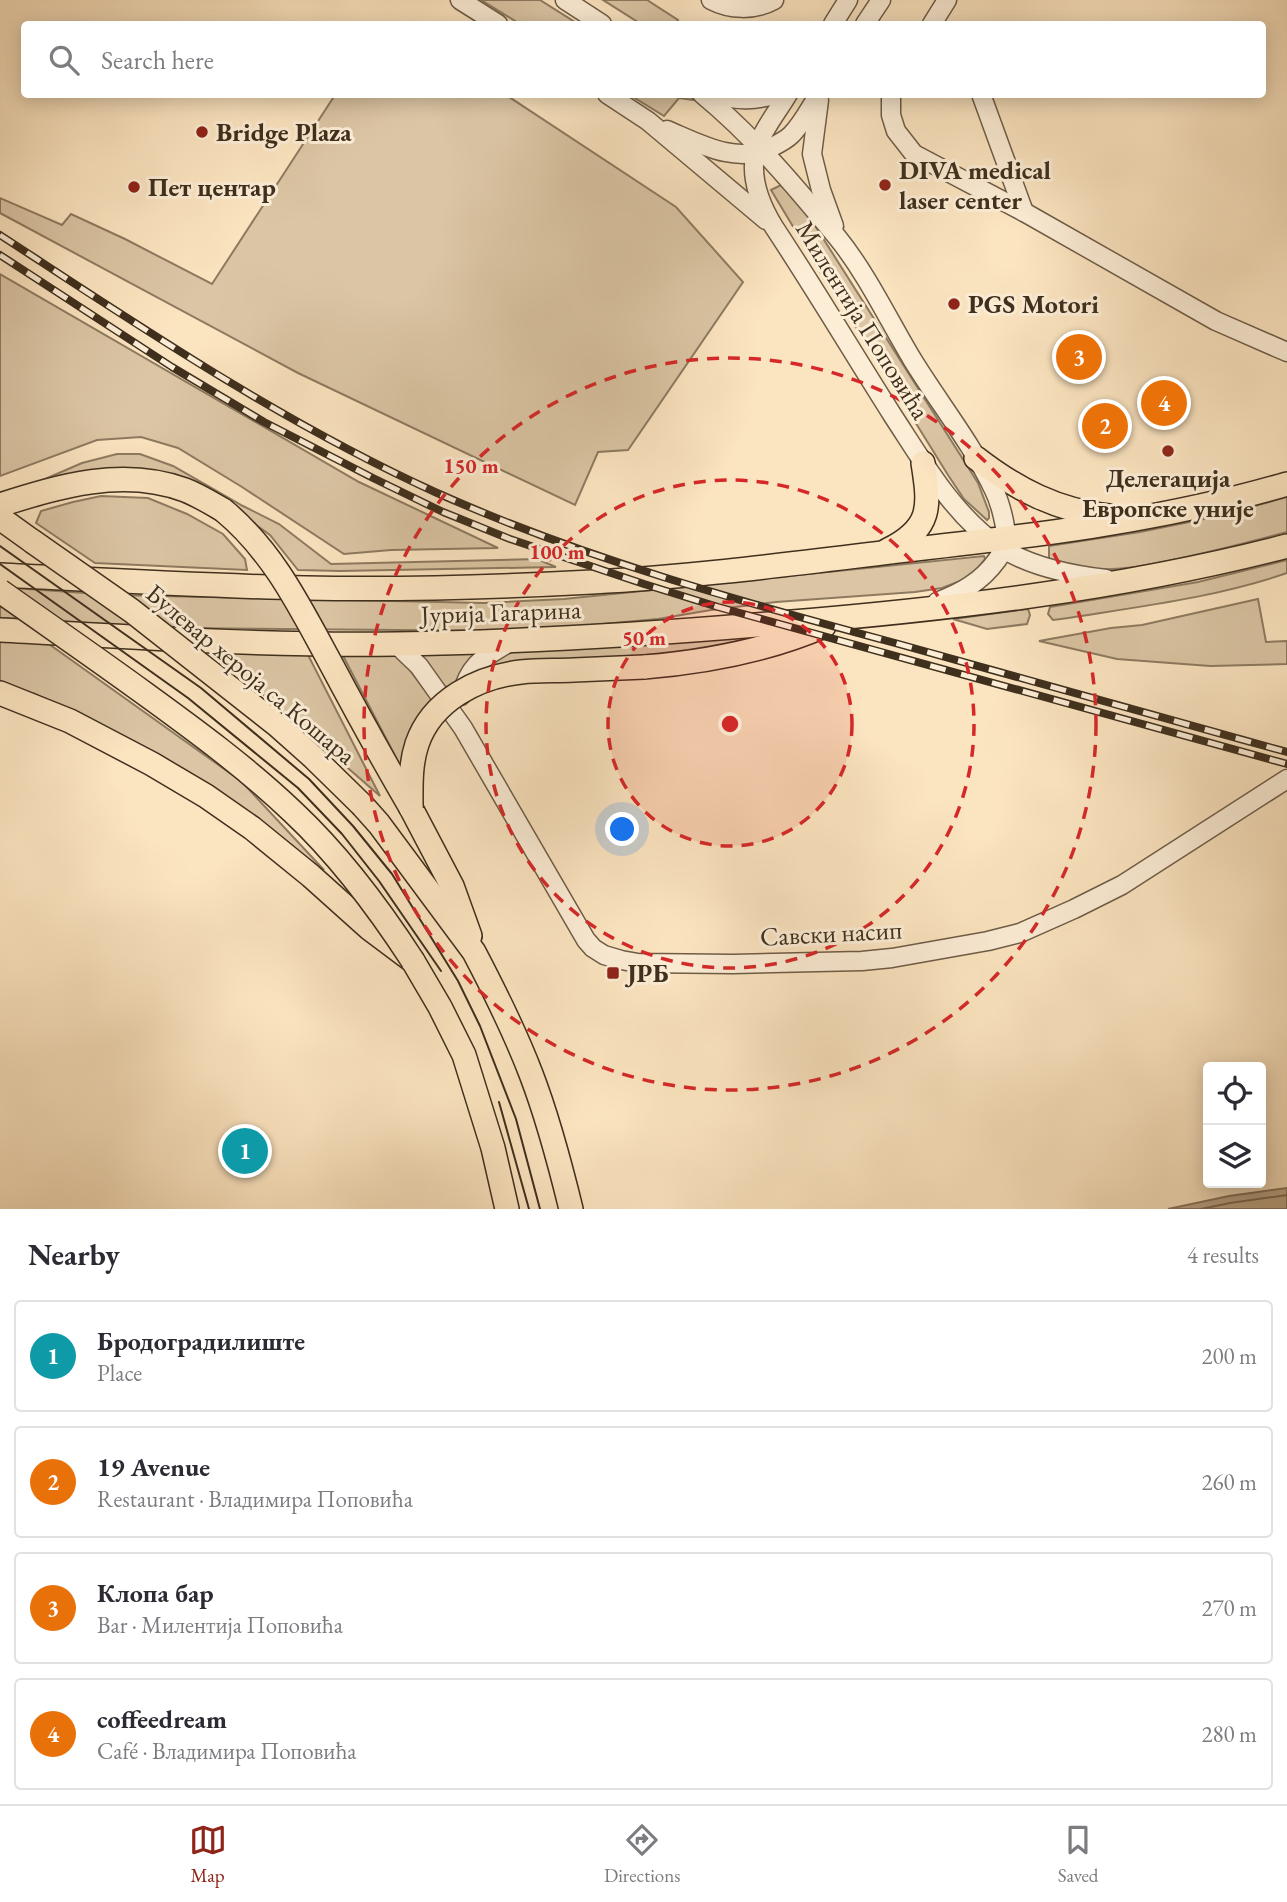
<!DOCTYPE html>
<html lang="en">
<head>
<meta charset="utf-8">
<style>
	:root { --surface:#fff; --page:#f7f7f7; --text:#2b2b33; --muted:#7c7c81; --line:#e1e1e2; --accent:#8f2418 }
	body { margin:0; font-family:"EB Garamond",serif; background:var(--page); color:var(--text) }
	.controls { position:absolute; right:21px; bottom:21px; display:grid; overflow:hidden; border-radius:7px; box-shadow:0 4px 18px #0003 }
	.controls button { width:63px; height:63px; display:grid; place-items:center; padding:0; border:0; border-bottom:2px solid var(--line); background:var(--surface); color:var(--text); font:35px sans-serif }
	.you { position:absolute; left:623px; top:830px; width:24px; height:24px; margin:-18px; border:5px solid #fff; border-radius:50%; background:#1a73e8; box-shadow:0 0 0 10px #1a73e833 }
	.badge { display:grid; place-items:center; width:46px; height:46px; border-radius:50%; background:var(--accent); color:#fff; font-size:23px; font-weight:700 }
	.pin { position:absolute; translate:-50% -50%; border:4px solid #fff; box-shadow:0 2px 7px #0006 }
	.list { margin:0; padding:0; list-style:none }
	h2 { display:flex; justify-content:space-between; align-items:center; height:91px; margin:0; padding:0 28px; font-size:30px }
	h2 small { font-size:23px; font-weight:400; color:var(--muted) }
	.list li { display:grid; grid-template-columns:46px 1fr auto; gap:21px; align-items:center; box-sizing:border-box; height:112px; margin:0 14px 14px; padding:0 14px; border:2px solid var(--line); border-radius:7px }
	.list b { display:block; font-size:26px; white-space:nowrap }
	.list p { margin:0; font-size:23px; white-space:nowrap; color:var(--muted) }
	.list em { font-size:23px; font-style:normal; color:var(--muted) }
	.icon { flex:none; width:38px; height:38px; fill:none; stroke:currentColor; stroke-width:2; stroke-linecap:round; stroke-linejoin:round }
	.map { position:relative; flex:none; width:1287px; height:1209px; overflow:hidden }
	.search { position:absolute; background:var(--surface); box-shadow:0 4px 18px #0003; left:21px; right:21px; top:21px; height:77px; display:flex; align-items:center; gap:18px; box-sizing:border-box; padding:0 24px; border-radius:7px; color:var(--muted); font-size:26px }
	.sheet { height:595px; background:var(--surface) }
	nav { display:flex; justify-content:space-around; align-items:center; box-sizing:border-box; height:98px; border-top:2px solid var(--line); background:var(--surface); font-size:19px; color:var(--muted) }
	nav a { display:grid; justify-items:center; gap:4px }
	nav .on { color:var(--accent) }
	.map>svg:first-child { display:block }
	.green { fill:#dbc5a4; stroke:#8d7a60; stroke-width:2 }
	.water { fill:#bba689; stroke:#89765e; stroke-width:2 }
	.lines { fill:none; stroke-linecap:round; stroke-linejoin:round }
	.shore { stroke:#7d6a53; stroke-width:2 }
	.minor-casing { stroke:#6e5c46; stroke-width:21 }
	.major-casing { stroke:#3f2f1d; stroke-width:26 }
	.minor { stroke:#fcedd6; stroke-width:18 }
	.major { stroke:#fbe4c0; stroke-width:23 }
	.tram { stroke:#3f2f1d; stroke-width:2 }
	.rail-casing { stroke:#3f2f1d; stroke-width:8 }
	.rail { stroke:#fcedd6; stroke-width:5; stroke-dasharray:16; stroke-linecap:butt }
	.major-bridge-casing { stroke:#3f2f1d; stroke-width:26; stroke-linecap:butt }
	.major-bridge { stroke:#fbe4c0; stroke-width:23 }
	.ring { fill:none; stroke:#d62828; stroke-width:3.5; stroke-dasharray:12 9 }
	.poi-dot { fill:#8f2418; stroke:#fcedd6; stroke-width:2.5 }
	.labels { text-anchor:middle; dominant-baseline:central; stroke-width:6; stroke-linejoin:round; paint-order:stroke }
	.poi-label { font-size:26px; font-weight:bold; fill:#3f2f1d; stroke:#fcedd6; text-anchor:start }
	.street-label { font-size:26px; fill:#3f2f1d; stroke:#fcedd6 }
	.centre { fill:#d62828; stroke:#fcedd6; stroke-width:3.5 }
	.ring-label { font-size:21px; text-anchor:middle; font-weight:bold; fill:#d62828; stroke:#fcedd6; stroke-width:6; stroke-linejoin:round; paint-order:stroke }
</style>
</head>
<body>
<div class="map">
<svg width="1287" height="1209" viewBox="0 0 1287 1209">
	<rect width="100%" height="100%" fill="#fbe4c0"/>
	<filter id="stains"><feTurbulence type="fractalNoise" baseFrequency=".00286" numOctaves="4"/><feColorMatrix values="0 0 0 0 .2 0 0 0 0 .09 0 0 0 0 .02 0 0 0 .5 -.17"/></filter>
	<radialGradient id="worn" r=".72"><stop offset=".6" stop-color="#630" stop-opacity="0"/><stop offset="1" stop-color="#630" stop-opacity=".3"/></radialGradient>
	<g class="green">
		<path d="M481,0H540L578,24H520Z"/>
		<path d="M603,0H647L678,20L675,24H641Z"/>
		<path d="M335,95H506L676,207L743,282L628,450L598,452L575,505L298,373L0,213V198L62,225L71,214L125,239L212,284Z"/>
		<path d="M630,95H687L694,99L693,100L679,98L664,116Z"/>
		<path d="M783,184L814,224L978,483L989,512V518L987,520L964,499L948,475L863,338L827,283L771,190Z"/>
		<path d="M0,274L359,482L498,548L391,550L344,554L242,487L178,448L141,437L97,440L0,476Z"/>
		<path d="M117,454H140L173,466L243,506L279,524L331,564L537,559L556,567L340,571L298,570L270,535L235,510L198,490L15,492L82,463Z"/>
		<path d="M101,496L148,498L187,514L223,534L245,559L247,570L95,563L36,523L41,511L73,502Z"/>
		<path d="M1287,497V532C1250,542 1214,551 1177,559C1151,564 1123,571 1096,569C1080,568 1064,564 1049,560V546L1140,532L1219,516Z"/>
		<path d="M984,556L985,559L976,571L963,580L942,588L915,592L776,602L711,610L658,619L524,631L174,628L0,618V587L113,595L484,603L564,599Z"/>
		<path d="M1287,560V573C1215,598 1136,607 1061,619L1053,620L1048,614L1050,607L1198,582Z"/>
		<path d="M1258,599L1266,642L1287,641V664L1210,666L1117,659L1039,641L1111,628L1142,625Z"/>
		<path d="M1028,609L1030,615L1027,624L987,629L953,619Z"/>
		<path d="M770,631L772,637L682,654L482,670L514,648Z"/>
		<path d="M0,639L46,642L241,781L324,870L188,773L35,694L0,683Z"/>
		<path d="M489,647L454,686L443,687L415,649Z"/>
		<path d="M211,649L306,651L380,796Z"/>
		<path d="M340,650L397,653L433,701L403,771Z"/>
	</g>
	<path class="water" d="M1287,1188V1209H1168L1229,1196Z"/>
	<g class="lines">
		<path class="shore" d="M1201,1209L1230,1203L1287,1195"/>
		<defs>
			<g id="minor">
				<path d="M460,0L498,24"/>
				<path d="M565,0L602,24"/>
				<path d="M711,0C730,10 754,11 774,0"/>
				<path d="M833,24L848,0"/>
				<path d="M865,24L881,0"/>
				<path d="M932,24L947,0"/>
				<path d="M607,94L648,121L766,220"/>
				<path d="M702,94C753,136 795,186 837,237C867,274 888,319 912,359C939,403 972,444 994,490C1000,502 1007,528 1006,542C1005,549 1000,555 997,560C981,582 961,593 937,602"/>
				<path d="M717,94C738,102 756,100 778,94"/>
				<path d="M788,94C778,111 763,129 757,147C748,175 760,204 774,227C815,289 853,353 893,416C924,463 953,515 1000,547C1029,566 1072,575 1106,579"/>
				<path d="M891,94V115L896,131L914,154L1024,212L1216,321L1287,352"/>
				<path d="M981,94L1024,212"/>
				<path d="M819,100L812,154L821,190L834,226"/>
				<path d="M667,130C700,144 737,165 772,147C778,144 786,140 791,135C802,124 810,108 819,94"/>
				<path d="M396,644L419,666L463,728L586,940L593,948L604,955L621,960L638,963L733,964L862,961L892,958L988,941L1020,933L1074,909L1122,885L1287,779"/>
				<path d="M461,696C470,663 482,659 510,642"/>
			</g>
			<g id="major">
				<path d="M976,458C1016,489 1058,511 1109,516"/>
				<path d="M0,505C60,486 123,467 185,490C198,495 211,503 223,510"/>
				<path d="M0,518L32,541"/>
				<path d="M888,550C932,528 930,507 923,463"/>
				<path d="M0,575C102,580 204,586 306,588C401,590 497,587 592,582C692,577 791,564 890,552C1023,537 1158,522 1287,484"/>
				<path d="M0,630C132,637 264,646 396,644C525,642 652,634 780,623C950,609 1121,589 1287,546"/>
				<path d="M644,667C706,662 766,651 824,626"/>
				<path d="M0,693L70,721L152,764L206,796L252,828L311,876L369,928L413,961L440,1007L464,1055L493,1148L507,1209"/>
				<path d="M363,806L379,824L474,952C495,992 515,1032 531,1074C548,1118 560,1164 571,1209"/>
				<path d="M411,808L452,886L470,936"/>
			</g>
		</defs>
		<use href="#minor" class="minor-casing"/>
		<use href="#major" class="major-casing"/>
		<use href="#minor" class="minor"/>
		<use href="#major" class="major"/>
		<g class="tram">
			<path d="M0,546L201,688L309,779L353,826L392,874L458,981L480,1026L516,1119L540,1209"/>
			<path d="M0,564L188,698L298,788L342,834L379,881L441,971"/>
			<path d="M499,1102L529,1209"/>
		</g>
		<defs>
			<g id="rail">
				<path d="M0,235C141,327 281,422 435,492C582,558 739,601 895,643C1025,679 1156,716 1287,752"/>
				<path d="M0,255L172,367L264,422L373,478L443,512L510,539L644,584L718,607L1287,764"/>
			</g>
		</defs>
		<use href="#rail" class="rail-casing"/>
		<use href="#rail" class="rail"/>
		<defs>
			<g id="major-bridge">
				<path d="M223,510C273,551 300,607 330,662C356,711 383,760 411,808"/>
				<path d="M32,541L132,611L277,725L313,757L363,806"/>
				<path d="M0,591C48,625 96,658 144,693C195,730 247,768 293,812C340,856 378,907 413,961"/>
				<path d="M411,808C411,786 410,765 417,744C432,700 478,677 521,672C539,670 557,671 574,670C598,669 621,668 644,667"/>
			</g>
		</defs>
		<use href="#major-bridge" class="major-bridge-casing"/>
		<use href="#major-bridge" class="major-bridge"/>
	</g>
	<circle cx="730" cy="724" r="122" fill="#d62828" fill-opacity=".12"/>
	<g class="ring">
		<circle cx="730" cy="724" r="122"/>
		<circle cx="730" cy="724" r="244"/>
		<circle cx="730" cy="724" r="366"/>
	</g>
	<g class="poi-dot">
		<circle cx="202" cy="132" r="7"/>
		<circle cx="885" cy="185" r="7"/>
		<circle cx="134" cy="187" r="7"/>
		<circle cx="954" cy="304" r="7"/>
		<circle cx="1168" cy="451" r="7"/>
		<rect x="606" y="966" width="14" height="14" rx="3.5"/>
	</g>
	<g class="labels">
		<g class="poi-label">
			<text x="216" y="132">Bridge Plaza</text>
			<text x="899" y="170">DIVA medical<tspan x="899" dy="30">laser center</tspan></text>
			<text x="148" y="187">Пет центар</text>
			<text x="968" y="304">PGS Motori</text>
			<text x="1168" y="478" text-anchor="middle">Делегација<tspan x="1168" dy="30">Европске уније</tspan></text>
			<text x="627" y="973">ЈРБ</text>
		</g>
		<g class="street-label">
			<text transform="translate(863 320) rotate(58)">Милентија Поповића</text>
			<text transform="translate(501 612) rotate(-2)">Јурија Гагарина</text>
			<text transform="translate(251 674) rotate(40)">Булевар хероја са Кошара</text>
			<text transform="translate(831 933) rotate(-3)">Савски насип</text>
		</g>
	</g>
	<circle cx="730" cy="724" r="10" class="centre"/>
	<g class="ring-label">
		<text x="471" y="473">150 m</text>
		<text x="557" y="559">100 m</text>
		<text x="644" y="645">50 m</text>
	</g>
	<rect width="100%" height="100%" filter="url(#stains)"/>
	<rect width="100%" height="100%" fill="url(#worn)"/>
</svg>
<div class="controls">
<button><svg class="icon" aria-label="locate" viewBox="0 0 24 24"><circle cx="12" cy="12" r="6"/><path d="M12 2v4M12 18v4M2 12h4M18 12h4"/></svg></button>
<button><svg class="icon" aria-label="layers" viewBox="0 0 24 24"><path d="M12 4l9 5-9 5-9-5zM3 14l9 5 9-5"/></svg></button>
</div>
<div class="you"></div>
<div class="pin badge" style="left:245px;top:1151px;background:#0f9aa8">1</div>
<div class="pin badge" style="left:1105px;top:426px;background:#e8710a">2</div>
<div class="pin badge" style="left:1079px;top:357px;background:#e8710a">3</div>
<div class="pin badge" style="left:1164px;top:403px;background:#e8710a">4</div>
<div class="search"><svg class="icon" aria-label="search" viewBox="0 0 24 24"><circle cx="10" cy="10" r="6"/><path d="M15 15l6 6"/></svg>Search here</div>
</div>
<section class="sheet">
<h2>Nearby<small>4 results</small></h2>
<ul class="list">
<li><span class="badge" style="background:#0f9aa8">1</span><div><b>Бродоградилиште</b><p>Place</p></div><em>200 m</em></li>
<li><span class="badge" style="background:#e8710a">2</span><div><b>19 Avenue</b><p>Restaurant · Владимира Поповића</p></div><em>260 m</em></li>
<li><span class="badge" style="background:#e8710a">3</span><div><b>Клопа бар</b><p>Bar · Милентија Поповића</p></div><em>270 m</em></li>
<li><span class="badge" style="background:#e8710a">4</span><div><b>coffeedream</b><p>Café · Владимира Поповића</p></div><em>280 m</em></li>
</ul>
</section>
<nav>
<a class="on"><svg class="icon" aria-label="map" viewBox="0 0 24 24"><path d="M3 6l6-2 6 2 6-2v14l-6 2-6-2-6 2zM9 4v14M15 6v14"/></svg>Map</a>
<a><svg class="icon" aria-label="directions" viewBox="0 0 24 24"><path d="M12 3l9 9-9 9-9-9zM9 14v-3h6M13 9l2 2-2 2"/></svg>Directions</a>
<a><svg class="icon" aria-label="saved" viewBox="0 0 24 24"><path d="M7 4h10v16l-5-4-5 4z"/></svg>Saved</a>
</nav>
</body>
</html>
